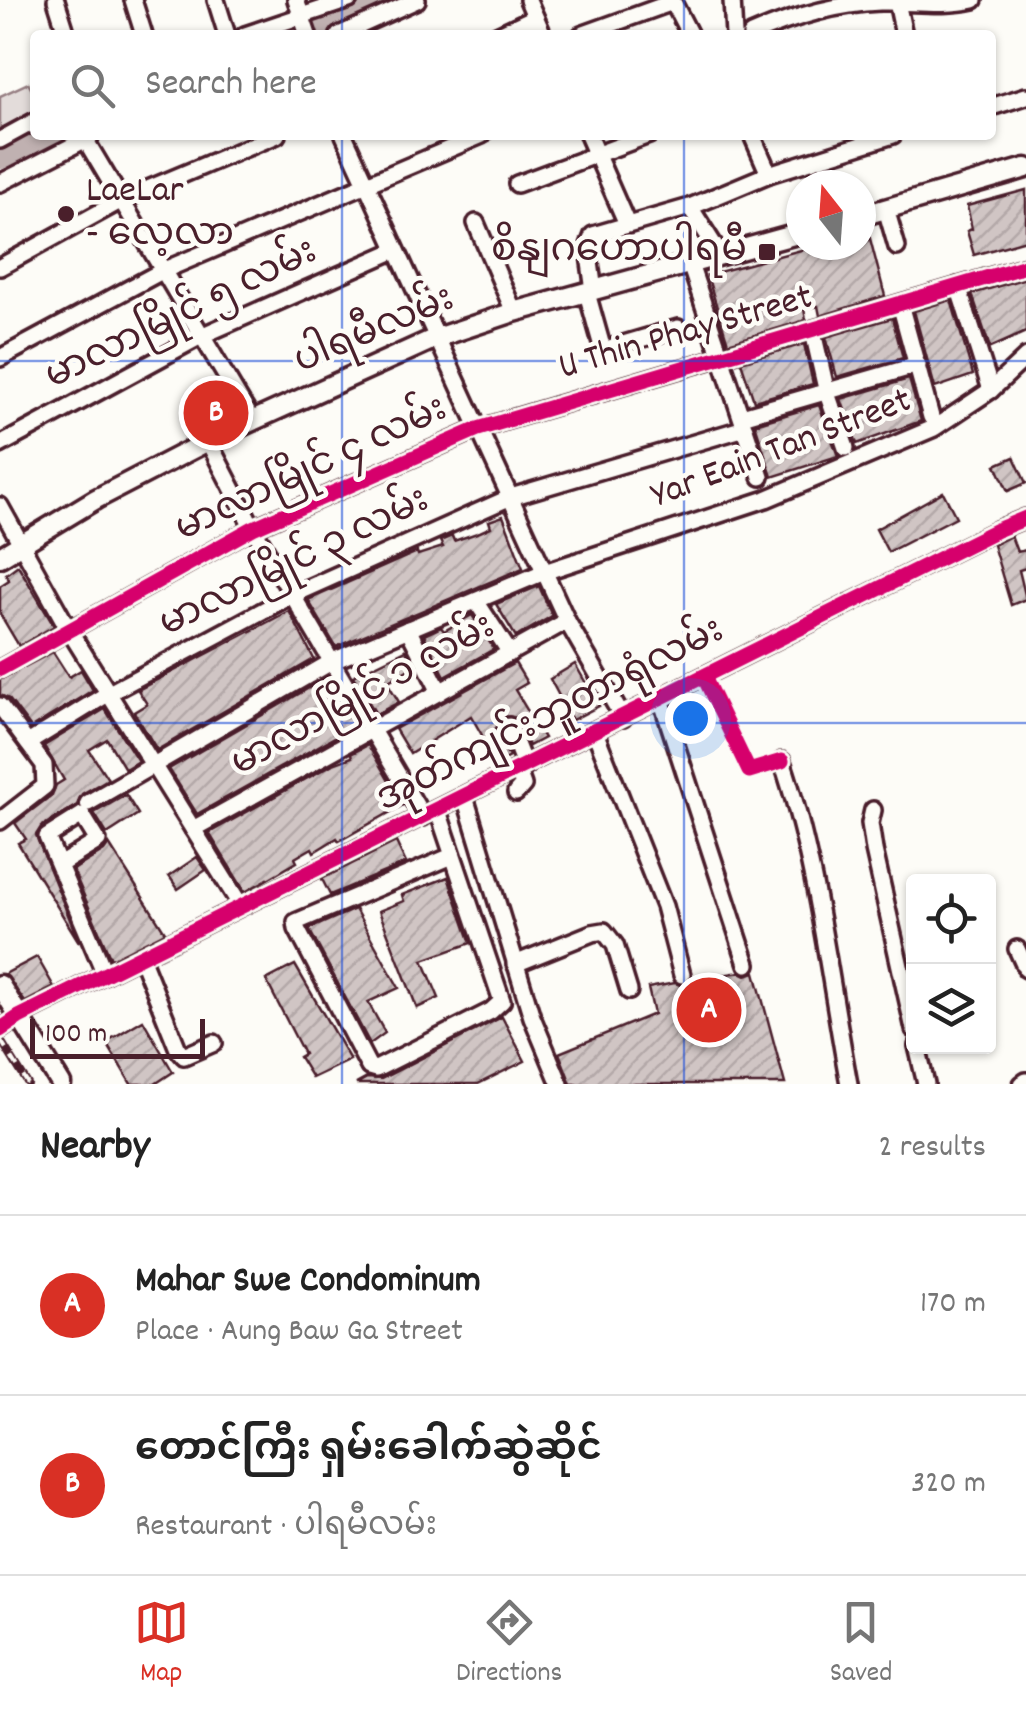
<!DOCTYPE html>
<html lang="en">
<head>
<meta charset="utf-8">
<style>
	:root { --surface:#fff; --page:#f6f6f6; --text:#222; --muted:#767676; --line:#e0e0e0; --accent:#d93025 }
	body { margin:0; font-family:Dekko,"Noto Sans Myanmar",sans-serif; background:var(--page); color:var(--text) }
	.controls { position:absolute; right:30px; bottom:30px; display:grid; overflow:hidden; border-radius:10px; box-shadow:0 2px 8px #0004 }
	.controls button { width:90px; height:90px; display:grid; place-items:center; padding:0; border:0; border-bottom:2px solid var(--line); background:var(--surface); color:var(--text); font:50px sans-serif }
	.compass { position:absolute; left:786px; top:170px; width:90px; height:90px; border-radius:50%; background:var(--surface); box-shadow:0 2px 8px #0004; rotate:343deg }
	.scale { position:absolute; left:30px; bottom:25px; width:175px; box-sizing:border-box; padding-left:10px; border:5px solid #4a1f2b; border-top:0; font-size:28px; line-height:35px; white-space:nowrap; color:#4a1f2b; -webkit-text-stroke:8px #fdfcf7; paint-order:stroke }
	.you { position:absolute; left:690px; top:718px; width:35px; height:35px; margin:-25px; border:8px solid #fff; border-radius:50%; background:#1a73e8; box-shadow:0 0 0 15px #1a73e833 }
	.badge { display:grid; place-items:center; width:65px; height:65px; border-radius:50%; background:var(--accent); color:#fff; font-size:32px; font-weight:700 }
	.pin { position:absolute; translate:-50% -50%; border:5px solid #fff; box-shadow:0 2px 10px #0006 }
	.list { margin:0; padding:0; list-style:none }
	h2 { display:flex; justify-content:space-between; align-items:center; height:130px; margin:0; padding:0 40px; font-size:42px }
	h2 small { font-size:32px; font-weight:400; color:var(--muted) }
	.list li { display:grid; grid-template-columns:65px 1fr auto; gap:30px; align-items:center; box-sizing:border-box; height:180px; padding:0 40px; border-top:2px solid var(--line) }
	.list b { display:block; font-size:38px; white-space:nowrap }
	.list p { margin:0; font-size:32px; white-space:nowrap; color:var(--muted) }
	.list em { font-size:32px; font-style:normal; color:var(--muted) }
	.icon { flex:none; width:55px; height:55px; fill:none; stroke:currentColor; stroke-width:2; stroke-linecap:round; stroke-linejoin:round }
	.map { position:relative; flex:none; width:1026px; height:1084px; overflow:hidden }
	.search { position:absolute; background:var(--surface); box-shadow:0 2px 8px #0004; left:30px; right:30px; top:30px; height:110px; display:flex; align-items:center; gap:25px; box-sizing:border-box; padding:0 35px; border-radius:10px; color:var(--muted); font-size:38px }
	.sheet { height:490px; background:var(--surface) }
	nav { display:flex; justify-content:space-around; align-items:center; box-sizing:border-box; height:140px; border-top:2px solid var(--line); background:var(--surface); font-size:28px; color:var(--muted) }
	nav a { display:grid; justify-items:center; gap:5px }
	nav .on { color:var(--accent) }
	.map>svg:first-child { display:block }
	.pitch { fill:#e3dcda; stroke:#967e82; stroke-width:2.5 }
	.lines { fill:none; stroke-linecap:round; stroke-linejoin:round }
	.river { stroke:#c0b1b1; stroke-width:20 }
	.building { fill:url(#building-hatch); stroke:#4a1f2b; stroke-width:2.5 }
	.minor-casing { stroke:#4a1f2b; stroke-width:22 }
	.major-casing { stroke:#4a1f2b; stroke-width:25 }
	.minor { stroke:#fdfcf7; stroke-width:15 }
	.major { stroke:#fdfcf7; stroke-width:18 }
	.rail-casing { stroke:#4a1f2b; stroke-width:8 }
	.rail { stroke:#fdfcf7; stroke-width:4; stroke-dasharray:11; stroke-linecap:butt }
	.cycleway-casing { stroke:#fdfcf7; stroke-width:21 }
	.cycleway { stroke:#d6006c; stroke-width:15 }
	.grid { fill:none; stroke:#1d4ed8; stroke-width:2.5; stroke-opacity:0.55 }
	.poi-dot { fill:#4a1f2b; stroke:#fdfcf7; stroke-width:4 }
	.labels { text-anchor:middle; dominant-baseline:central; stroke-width:9; stroke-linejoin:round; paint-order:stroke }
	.poi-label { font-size:38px; fill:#4a1f2b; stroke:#fdfcf7; text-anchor:start }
	.street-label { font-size:38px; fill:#4a1f2b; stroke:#fdfcf7 }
</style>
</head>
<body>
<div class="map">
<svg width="1026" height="1084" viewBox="0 0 1026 1084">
	<defs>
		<pattern id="building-hatch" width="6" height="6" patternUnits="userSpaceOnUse" patternTransform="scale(2.5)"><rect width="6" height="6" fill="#d0c5c4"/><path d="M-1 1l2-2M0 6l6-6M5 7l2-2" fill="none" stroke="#b4a9a9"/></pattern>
	</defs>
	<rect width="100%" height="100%" fill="#fdfcf7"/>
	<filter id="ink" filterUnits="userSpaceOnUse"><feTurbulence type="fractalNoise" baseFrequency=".01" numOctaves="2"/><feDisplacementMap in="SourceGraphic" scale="20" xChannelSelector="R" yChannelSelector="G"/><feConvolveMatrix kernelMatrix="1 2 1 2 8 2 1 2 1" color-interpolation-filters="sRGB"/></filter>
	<g filter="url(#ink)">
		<path class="pitch" d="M28,83L35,95V115L0,131V96Z"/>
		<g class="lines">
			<g class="river">
				<path d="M300,35L386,0"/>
				<path d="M0,159L55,135"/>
			</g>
		</g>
		<g class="building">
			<path d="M1026,190V240L974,255L967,231L972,229L967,206Z"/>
			<path d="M867,227L885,296L820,316L818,306L804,309L806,320L728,343L707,275L820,245H861V228Z"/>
			<path d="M1026,278V332L990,348L972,294Z"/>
			<path d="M951,300L973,375L935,388L914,311Z"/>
			<path d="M892,318L903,358L837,377L826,337Z"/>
			<path d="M804,344L813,384L754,401L741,362Z"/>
			<path d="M909,379L921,421L857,444L841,399Z"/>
			<path d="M819,405L838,456L772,477L755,424Z"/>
			<path d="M1014,457L1026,483L1008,491L996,465Z"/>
			<path d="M943,492L956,517L888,552L876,529Z"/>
			<path d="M503,516L523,568L336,647L308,600L417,552L418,555L443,547L440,541L452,536L454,541L480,532L491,527L489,521Z"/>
			<path d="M1011,536L1017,552L1026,550V568L1019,570L1026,599L1011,605L993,545Z"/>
			<path d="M18,565L54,626L19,646L0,614V586L9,580L6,574Z"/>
			<path d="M539,586L552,616L516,637L496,604Z"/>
			<path d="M289,611L314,659L157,750L134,712L147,704L138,690Z"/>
			<path d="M472,615L494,649L445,676L424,635L441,627L444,631Z"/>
			<path d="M406,650L414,666L387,682L399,702L376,714L353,676Z"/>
			<path d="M53,652L69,677L81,670L93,690L31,728L9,699L0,695V680Z"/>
			<path d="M515,663L527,683L515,690L544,738L529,746L517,718L504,716L494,731L509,757L498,763L471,716L410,754L395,729Z"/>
			<path d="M575,664L599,706L572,720L550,679Z"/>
			<path d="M328,677L356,725L197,814L169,769Z"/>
			<path d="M105,709L138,761L125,769L107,739L89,750L108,779L82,794L77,805L41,827L36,835L79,942L18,843L26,839L15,823L52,795L56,785L64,780L44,746Z"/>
			<path d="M368,745L403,805L339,841L337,838L314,852L312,848L295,858L297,862L245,892L209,833L333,764L352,757L351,754Z"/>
			<path d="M126,795L138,814L107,834L94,813Z"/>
			<path d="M396,842L406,863L330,895L322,879Z"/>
			<path d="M109,844L165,932L111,959L73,870L104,851Z"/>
			<path d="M197,857L206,870L178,889L169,876Z"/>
			<path d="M448,877L471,943L423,960L439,998L417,1008L379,911L404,901L402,895Z"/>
			<path d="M355,909L399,988L368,1002L385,1033L370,1044L309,929Z"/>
			<path d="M37,957L54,987L25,1002L5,974Z"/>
			<path d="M295,965L350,1060L312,1078L299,1057L304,1054L266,980Z"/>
			<path d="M740,972L746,975L755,972L785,1084H571L559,1053L654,1014L648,988L675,983L684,986L692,980Z"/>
			<path d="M502,1017L525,1061L478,1084H356L367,1078L381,1079Z"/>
			<path d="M143,1020L173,1072L155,1084H131L106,1042Z"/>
		</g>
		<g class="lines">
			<defs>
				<g id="minor">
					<path d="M56,0L67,35"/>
					<path d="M133,0L144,35"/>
					<path d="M216,0L227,35"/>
					<path d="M296,0L308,35"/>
					<path d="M528,0L543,35"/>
					<path d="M672,0L690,35"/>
					<path d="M732,0L734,35"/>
					<path d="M897,2L904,35"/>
					<path d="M245,35L349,0"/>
					<path d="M339,35L417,0"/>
					<path d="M497,35L535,17"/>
					<path d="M581,35L673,2"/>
					<path d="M751,35C792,17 834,4 880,2C911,1 943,7 974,0"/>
					<path d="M991,107L1026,96"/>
					<path d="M344,135L567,621L623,718"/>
					<path d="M588,135L627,224"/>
					<path d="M752,135L769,174"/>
					<path d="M85,139L252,420"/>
					<path d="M0,140L35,121"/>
					<path d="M0,183L90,137"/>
					<path d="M517,184L649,135"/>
					<path d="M690,207L721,256"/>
					<path d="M886,209L897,247"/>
					<path d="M476,223L514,312"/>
					<path d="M690,264L761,477"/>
					<path d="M0,267L122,200L277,135"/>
					<path d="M958,286L991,390"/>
					<path d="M594,291L588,248L593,235L690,207L769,174L893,135"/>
					<path d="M587,293L603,350L678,328"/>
					<path d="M900,304L931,417"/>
					<path d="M813,332L827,393L846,448"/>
					<path d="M0,358L162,271L482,135"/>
					<path d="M742,416L918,365"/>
					<path d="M208,441L253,528L423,817"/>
					<path d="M0,445L203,335L396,250"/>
					<path d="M0,506L69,630L241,906"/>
					<path d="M476,601L510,653"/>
					<path d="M408,629L440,692"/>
					<path d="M0,669L253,528L478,429L1026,266"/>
					<path d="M661,699L747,964"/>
					<path d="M0,706L44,765L45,786L0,821"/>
					<path d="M509,726L525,767"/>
					<path d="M595,732L664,906L682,975"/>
					<path d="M28,743L109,693L292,595L511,497L745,428"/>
					<path d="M782,761C817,864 829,977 849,1084"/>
					<path d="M516,793L523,785L518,771"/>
					<path d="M465,797L532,1017L560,1084"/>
					<path d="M88,803L333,661L544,572L766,499L934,428L991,390L1026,357"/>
					<path d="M873,810L870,823L874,850L914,1029"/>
					<path d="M438,811L502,1001L491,1011L376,1069L369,1067L297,929L296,922L452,856"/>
					<path d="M193,829L567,621"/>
					<path d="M61,864L98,841L82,815L47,837L105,974"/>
					<path d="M1017,949L1026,969"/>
					<path d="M141,957L178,1049L184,1056L214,1043"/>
					<path d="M515,964L592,933L604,931L615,945L629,991"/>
					<path d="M0,1030L19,1017L997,530L1026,518"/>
					<path d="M917,1046L926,1084"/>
					<path d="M1022,1084L1026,1081"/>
				</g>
				<g id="major">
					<path d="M861,216L1026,168"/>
					<path d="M0,557L96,499L208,441L436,338L514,312L801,233"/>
					<path d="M0,985L61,1084"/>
				</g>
			</defs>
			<use href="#minor" class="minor-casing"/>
			<use href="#major" class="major-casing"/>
			<use href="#minor" class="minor"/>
			<use href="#major" class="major"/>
			<defs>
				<path id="rail" d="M0,1039L28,1084"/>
			</defs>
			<use href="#rail" class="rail-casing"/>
			<use href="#rail" class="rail"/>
			<defs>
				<g id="cycleway">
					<path d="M0,669L253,528L478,429L1026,266"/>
					<path d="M704,677L749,771L782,761"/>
					<path d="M0,1030L19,1017L997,530L1026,518"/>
				</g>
			</defs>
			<use href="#cycleway" class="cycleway-casing"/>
			<use href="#cycleway" class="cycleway"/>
		</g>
	</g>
	<path class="grid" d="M342,0V35M684,0V35M342,135V1084M684,135V1084M0,361H1026M0,723H1026"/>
	<g class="poi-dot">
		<circle cx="66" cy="214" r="10"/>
		<rect x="757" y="242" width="20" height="20" rx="5"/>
	</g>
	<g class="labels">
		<g class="poi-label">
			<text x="86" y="192">LaeLar<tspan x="86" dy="44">- လေ့လာ</tspan></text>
			<text x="747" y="252" text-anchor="end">စိနျဂဟောပါရမီ</text>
		</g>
		<g class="street-label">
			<text transform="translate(182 316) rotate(-26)">မာလာမြိုင် ၅ လမ်း</text>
			<text transform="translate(375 332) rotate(-23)">ပါရမီလမ်း</text>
			<text transform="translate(686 334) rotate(-16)">U Thin Phay Street</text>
			<text transform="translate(782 450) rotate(-21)">Yar Eain Tan Street</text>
			<text transform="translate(312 471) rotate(-25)">မာလာမြိုင် ၄ လမ်း</text>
			<text transform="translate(295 564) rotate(-26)">မာလာမြိုင် ၃ လမ်း</text>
			<text transform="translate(364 697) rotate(-29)">မာလာမြိုင် ၁ လမ်း</text>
			<text transform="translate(551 717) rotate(-27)">အုတ်ကျင်းဘူတာရုံလမ်း</text>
		</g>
	</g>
</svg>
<div class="controls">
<button><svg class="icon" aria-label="locate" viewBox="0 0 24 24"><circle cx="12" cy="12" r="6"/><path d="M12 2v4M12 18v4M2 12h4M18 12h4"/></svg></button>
<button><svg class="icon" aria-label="layers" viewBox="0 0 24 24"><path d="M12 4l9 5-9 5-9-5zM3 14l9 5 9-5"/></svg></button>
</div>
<svg class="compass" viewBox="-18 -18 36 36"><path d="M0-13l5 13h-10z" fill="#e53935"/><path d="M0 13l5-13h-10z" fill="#767676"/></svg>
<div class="scale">100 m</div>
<div class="you"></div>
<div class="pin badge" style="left:709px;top:1010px">A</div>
<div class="pin badge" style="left:216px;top:413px">B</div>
<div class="search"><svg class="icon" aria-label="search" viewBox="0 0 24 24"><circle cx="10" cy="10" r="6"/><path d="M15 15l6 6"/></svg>Search here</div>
</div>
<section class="sheet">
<h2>Nearby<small>2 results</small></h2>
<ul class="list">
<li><span class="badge">A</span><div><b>Mahar Swe Condominum</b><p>Place · Aung Baw Ga Street</p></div><em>170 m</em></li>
<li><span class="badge">B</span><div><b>တောင်ကြီး ရှမ်းခေါက်ဆွဲဆိုင်</b><p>Restaurant · ပါရမီလမ်း</p></div><em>320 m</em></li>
</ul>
</section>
<nav>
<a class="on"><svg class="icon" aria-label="map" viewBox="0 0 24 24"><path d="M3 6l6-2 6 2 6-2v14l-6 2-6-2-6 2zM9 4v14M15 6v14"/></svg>Map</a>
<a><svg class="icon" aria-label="directions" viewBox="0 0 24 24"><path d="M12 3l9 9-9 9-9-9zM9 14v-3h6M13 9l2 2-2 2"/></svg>Directions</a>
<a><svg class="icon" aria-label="saved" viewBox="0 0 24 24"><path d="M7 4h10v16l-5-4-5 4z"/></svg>Saved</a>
</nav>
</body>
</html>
